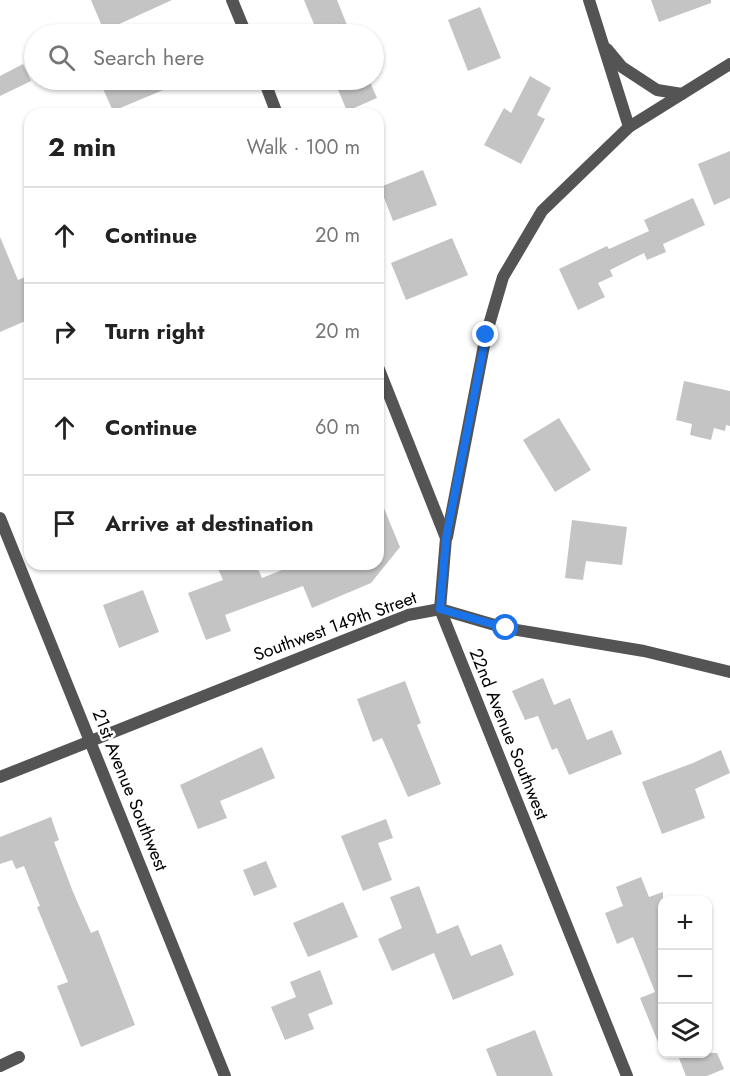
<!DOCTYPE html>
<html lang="en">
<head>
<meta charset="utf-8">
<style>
	:root { --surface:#fff; --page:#f6f6f6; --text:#222; --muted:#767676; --line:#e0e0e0 }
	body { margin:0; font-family:Jost,sans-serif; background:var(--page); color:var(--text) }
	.controls { position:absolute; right:18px; bottom:18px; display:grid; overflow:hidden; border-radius:12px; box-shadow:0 2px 4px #0004 }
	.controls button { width:54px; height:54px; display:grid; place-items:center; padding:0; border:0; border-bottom:2px solid var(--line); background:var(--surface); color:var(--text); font:30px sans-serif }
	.stop { position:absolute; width:18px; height:18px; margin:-14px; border:4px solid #1a73e8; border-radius:50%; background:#fff }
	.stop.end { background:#1a73e8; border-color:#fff; box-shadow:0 2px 6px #0008 }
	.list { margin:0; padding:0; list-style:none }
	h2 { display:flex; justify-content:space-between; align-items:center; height:78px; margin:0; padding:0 24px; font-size:26px }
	h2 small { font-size:20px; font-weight:400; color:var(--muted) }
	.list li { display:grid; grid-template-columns:39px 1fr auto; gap:18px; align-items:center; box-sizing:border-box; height:96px; padding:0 24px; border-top:2px solid var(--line) }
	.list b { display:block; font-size:22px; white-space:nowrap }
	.list em { font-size:20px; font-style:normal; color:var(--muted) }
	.icon { flex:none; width:33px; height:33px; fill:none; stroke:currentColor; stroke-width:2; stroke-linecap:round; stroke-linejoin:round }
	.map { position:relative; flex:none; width:730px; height:1076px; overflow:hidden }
	.search { position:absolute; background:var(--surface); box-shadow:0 2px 4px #0004; left:24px; top:24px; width:360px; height:66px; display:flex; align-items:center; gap:15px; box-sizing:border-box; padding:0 21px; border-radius:33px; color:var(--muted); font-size:22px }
	.panel { position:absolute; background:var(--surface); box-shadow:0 2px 4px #0004; left:24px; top:108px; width:360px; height:462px; border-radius:18px }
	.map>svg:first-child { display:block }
	.building { fill:#c4c4c4 }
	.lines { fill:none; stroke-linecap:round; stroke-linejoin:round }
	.service { stroke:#545454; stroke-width:12 }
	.minor { stroke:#545454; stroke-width:12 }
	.tertiary { stroke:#545454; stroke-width:12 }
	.route { stroke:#1a73e8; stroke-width:8 }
	.labels { text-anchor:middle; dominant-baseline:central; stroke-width:5; stroke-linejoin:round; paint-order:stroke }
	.street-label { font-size:18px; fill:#000; stroke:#fff }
</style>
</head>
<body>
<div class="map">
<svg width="730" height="1076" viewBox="0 0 730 1076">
	<rect width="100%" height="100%" fill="#fff"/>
	<g class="building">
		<path d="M91,0H172L104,31Z"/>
		<path d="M304,0H337L349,30L336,34H318Z"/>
		<path d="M651,0H711V3L659,22Z"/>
		<path d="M480,7L501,58L468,71L448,20Z"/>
		<path d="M23,64L31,81L0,96V76Z"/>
		<path d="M530,76L551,88L537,115L545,119L521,164L484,145L504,108L511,113Z"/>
		<path d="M99,80H187L113,111Z"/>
		<path d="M334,80H369L377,98L347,111Z"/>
		<path d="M730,151V198L714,205L698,164Z"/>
		<path d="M423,170L437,205L393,221L380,187Z"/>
		<path d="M693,198L705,225L663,244L666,252L647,260L644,253L610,270L613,276L598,283L605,297L578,310L559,269L607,246L609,249L649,231L644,220Z"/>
		<path d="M0,237L18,280L30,275V319L0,332Z"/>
		<path d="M452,238L468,275L406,300L391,263Z"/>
		<path d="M684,381L730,391V426L726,425L725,431L714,428L711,440L690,435L692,424L676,420Z"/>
		<path d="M559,418L591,470L555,492L523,440Z"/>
		<path d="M378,494L400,547L371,583L312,608L303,586L225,615L231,631L206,640L188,593L223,580L216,564H256L262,578L297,564H378Z"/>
		<path d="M572,520L627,527L622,565L586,561L583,580L565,578Z"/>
		<path d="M143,590L159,632L119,648L103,605Z"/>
		<path d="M543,678L554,705L570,698L587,740L612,730L622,754L569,775L557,748L552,750L538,716L525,720L512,691Z"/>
		<path d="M405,681L421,723L417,725L441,784L408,797L382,738L373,742L357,699Z"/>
		<path d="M262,747L275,778L220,801L227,818L198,829L180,785Z"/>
		<path d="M721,750L730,773L695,789L705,818L662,834L642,782L693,763Z"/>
		<path d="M51,817L59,840L54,842L73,892L91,933L98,930L135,1025L81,1047L57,986L68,982L37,907L40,906L24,866L16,869L12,860L0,864V837Z"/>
		<path d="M386,819L393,838L378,843L392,880L363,891L341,836Z"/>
		<path d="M266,861L277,887L254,896L243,870Z"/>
		<path d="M641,877L649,897L663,892L662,1052L640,998L655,992L633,937L617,944L605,913L623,906L616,887Z"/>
		<path d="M419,886L437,934L458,925L471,956L501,944L514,975L453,1000L434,953L392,971L378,939L402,928L390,897Z"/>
		<path d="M343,902L358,937L308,957L293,923Z"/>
		<path d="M320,970L333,1004L308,1014L314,1029L285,1040L271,1007L296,997L290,982Z"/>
		<path d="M535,1030L553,1076H497L486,1049Z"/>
		<path d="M677,1053H717L724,1069L707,1076H686Z"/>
	</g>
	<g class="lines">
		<path class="service" d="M0,1066L19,1057"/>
		<g class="minor">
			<path d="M232,0L246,34"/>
			<path d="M589,0L629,127"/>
			<path d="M607,49L622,67L657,90L682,94"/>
			<path d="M264,80L277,114"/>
			<path d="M378,367L446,538L440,609L627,1076"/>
			<path d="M447,537L486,335L503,277L542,211L629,127L730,64"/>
			<path d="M0,777L408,615L440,609L505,628L644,651L730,672"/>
		</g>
		<path class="tertiary" d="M0,518L225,1076"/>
	</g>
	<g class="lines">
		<path class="route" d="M486,335L446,538L440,609L506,628"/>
	</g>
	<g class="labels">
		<g class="street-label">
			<text transform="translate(335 626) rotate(-20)">Southwest 149th Street</text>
			<text transform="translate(509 734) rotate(68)">22nd Avenue Southwest</text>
			<text transform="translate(130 790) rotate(68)">21st Avenue Southwest</text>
		</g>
	</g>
</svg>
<div class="controls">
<button>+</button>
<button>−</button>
<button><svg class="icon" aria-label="layers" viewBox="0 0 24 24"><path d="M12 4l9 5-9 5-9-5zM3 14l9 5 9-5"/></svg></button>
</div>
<div class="stop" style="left:506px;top:628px"></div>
<div class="stop end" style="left:486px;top:335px"></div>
<div class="search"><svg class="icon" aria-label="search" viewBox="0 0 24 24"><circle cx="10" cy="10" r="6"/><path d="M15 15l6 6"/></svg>Search here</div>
<section class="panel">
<h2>2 min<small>Walk · 100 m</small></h2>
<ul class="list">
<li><svg class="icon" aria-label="ahead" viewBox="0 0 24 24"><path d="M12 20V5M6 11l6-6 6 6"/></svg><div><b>Continue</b></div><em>20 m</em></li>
<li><svg class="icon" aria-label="right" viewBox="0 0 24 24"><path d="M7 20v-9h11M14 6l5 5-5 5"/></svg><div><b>Turn right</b></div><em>20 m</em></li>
<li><svg class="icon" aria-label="ahead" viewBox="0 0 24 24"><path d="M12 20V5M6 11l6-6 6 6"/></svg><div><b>Continue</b></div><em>60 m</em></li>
<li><svg class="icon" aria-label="arrive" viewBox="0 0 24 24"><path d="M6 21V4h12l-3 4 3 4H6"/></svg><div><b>Arrive at destination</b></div></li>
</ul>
</section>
</div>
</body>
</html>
